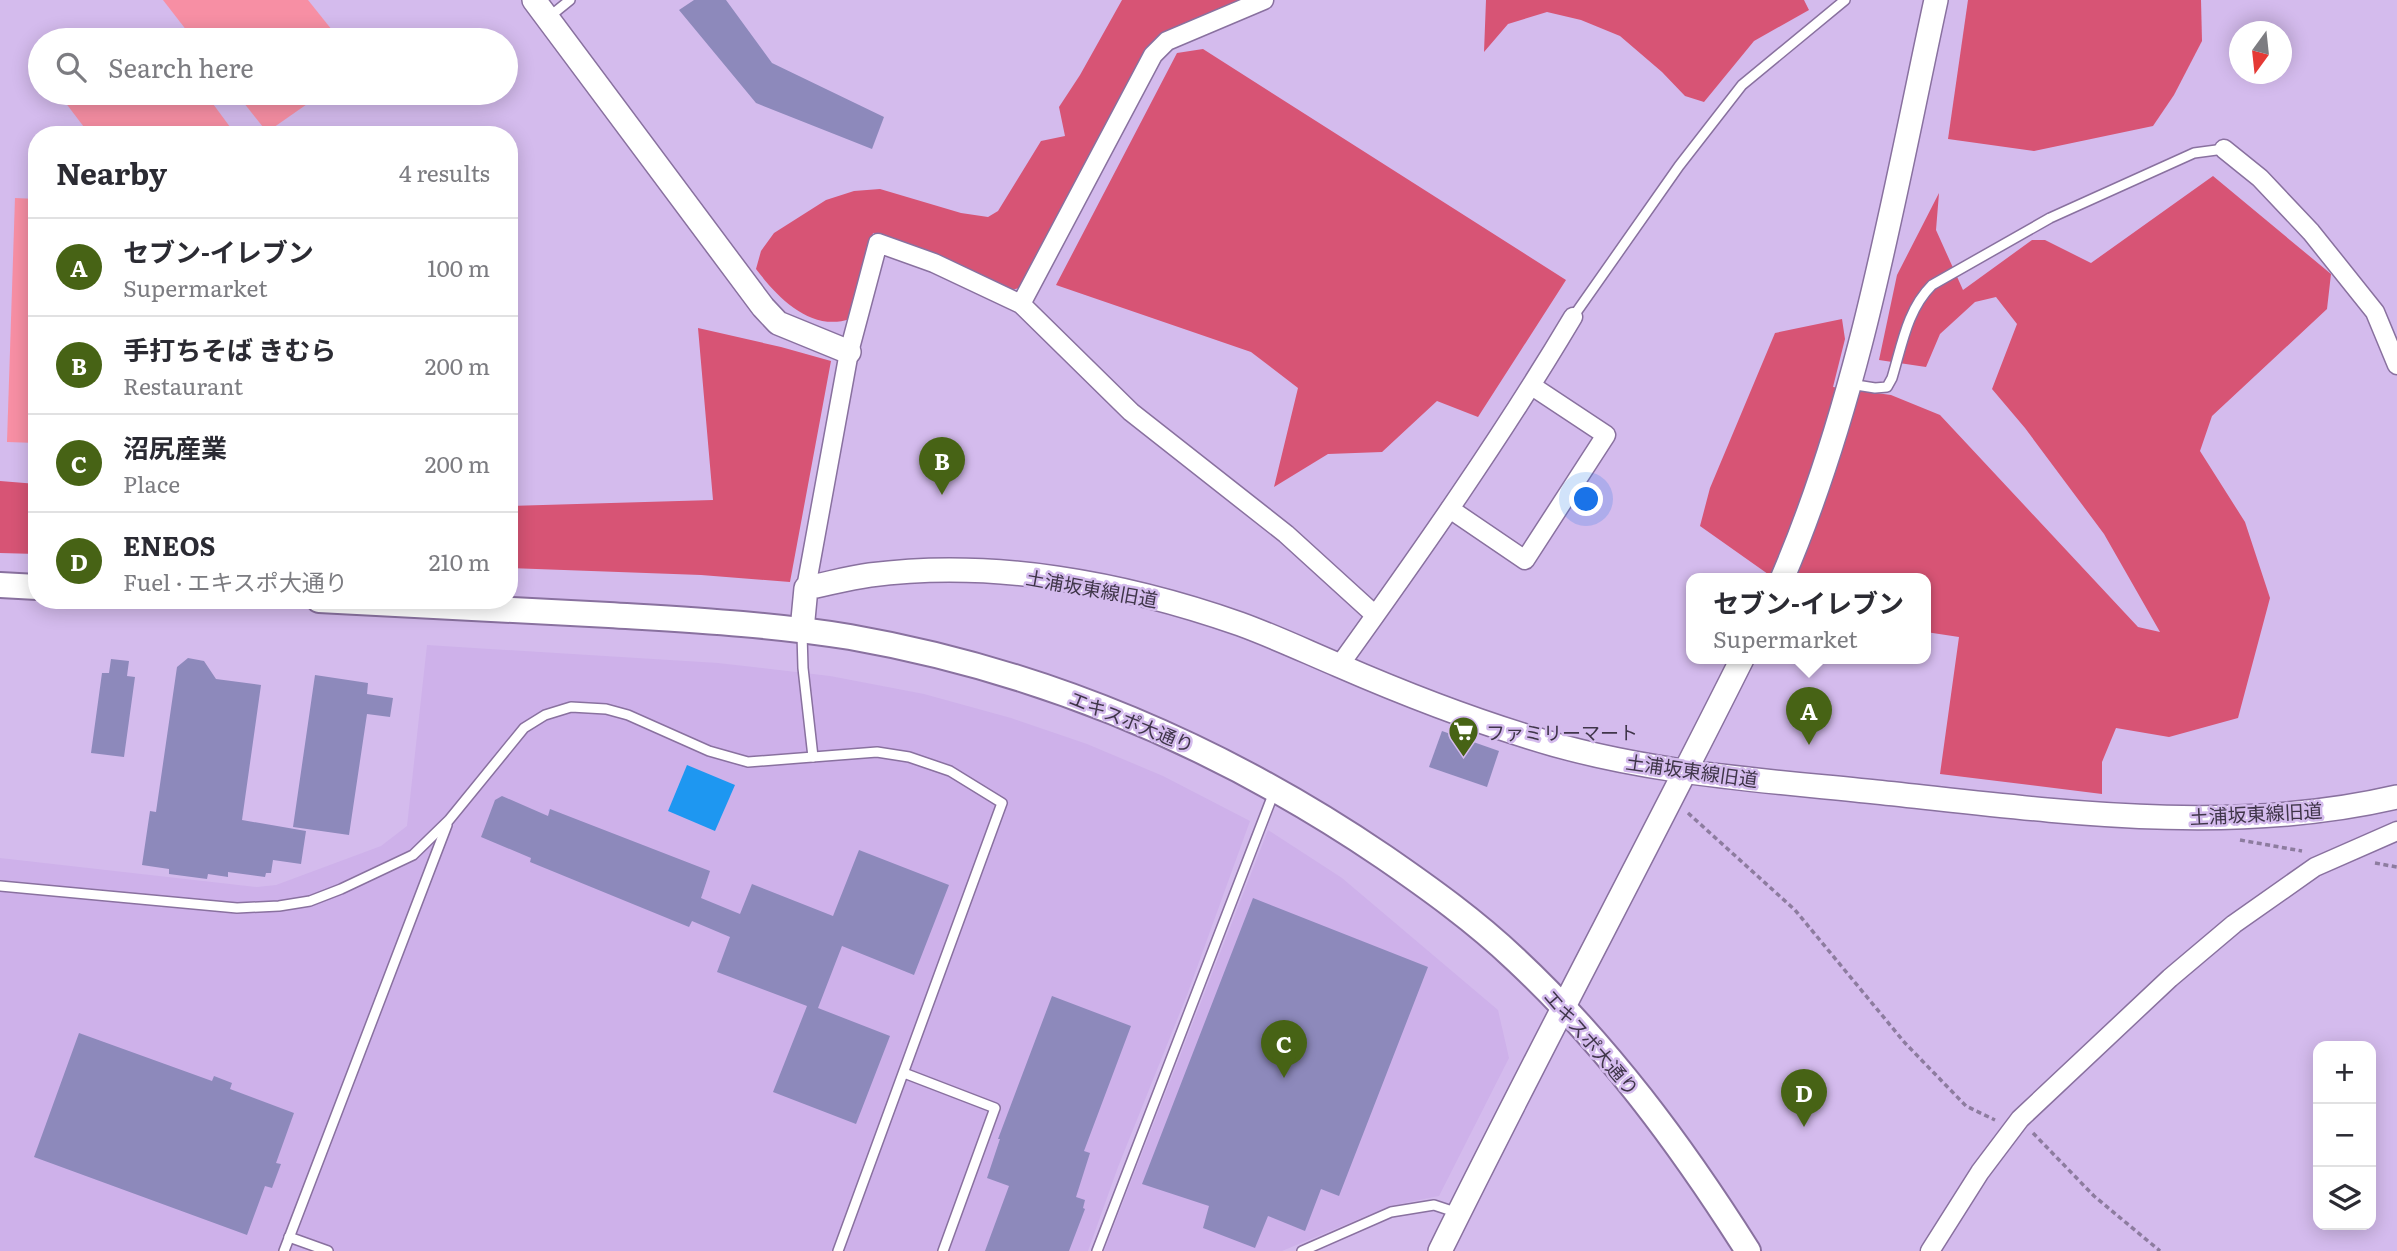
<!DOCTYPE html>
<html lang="en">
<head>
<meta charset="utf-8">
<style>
	:root { --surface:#fff; --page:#f2f2f3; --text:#2b2b33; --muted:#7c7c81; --line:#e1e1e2; --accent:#476315 }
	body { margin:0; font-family:Literata,"Noto Sans JP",serif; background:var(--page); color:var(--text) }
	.controls { position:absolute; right:21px; bottom:21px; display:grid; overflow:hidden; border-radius:14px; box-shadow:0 4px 18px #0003 }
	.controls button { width:63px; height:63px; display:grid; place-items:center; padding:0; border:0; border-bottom:2px solid var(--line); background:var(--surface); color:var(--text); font:35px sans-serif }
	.compass { position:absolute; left:2229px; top:21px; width:63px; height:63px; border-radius:50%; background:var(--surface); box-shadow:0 4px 18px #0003; rotate:195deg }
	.you { position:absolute; left:1587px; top:500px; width:24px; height:24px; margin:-18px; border:5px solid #fff; border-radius:50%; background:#1a73e8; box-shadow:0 0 0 10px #1a73e833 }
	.badge { display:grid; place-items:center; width:46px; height:46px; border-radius:50%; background:var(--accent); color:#fff; font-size:23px; font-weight:700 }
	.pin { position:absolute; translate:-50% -58px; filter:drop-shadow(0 2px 4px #0008) }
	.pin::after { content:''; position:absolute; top:37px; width:24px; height:21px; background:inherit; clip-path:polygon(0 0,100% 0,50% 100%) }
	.popup { position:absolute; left:1686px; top:573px; width:245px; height:91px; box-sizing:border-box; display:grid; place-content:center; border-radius:14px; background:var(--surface); filter:drop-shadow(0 2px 5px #0005); font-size:23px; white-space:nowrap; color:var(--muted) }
	.popup b { font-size:26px; color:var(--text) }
	.popup::after { content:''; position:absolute; left:50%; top:100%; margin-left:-14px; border:14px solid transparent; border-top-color:var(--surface) }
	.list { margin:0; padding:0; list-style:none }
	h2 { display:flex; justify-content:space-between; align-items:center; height:91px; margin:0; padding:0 28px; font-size:30px }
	h2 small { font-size:23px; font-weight:400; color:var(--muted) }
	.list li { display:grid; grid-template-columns:46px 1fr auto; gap:21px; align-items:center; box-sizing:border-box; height:98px; padding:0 28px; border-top:2px solid var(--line) }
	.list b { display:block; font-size:26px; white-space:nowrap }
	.list p { margin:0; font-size:23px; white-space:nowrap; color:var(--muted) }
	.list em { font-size:23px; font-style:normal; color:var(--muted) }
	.icon { flex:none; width:38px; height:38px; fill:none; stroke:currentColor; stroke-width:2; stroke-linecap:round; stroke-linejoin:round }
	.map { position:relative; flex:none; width:2397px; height:1251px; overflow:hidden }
	.search { position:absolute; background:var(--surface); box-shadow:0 4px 18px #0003; left:28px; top:28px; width:490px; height:77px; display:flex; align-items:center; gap:18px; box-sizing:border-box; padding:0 24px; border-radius:38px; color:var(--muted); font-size:26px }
	.panel { position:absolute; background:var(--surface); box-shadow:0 4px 18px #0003; left:28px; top:126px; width:490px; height:483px; border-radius:28px }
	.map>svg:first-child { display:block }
	.built { fill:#ceb1ea }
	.green { fill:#f78fa4 }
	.forest { fill:#d75475 }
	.water { fill:#1e97f1 }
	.building { fill:#8d89bb }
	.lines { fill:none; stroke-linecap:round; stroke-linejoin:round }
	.service-casing { stroke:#89719f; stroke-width:12 }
	.minor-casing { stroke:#89719f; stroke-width:21 }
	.tertiary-casing { stroke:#89719f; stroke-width:26 }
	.secondary-casing { stroke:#89719f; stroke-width:28 }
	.path { stroke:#8d7c9f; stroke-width:3.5; stroke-dasharray:5 3.5; stroke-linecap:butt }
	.service { stroke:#fff; stroke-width:9 }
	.minor { stroke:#fff; stroke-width:18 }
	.tertiary { stroke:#fff; stroke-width:23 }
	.secondary { stroke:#fff; stroke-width:24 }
	.labels { text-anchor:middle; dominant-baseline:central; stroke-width:5; stroke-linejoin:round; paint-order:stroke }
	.street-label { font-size:19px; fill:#3f3549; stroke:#d4bbed }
	.poi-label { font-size:19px; fill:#3f3549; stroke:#d4bbed; text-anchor:start }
</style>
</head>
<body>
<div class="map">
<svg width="2397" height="1251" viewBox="0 0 2397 1251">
	<rect width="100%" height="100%" fill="#d4bbed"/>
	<g class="built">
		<path d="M427,645L718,663L830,676L924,694L1011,718L1087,744L1163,776L1250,821L1187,995L1118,1167L1088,1251H0V858L257,887L276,885L381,846L407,826Z"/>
		<path d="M1268,830L1342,878L1498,1010L1509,1058L1439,1196L1390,1206L1282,1251H1104Z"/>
	</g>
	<g class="green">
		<path d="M163,0H308L340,40H194Z"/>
		<path d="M77,93H205L233,131L227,135H90L65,102Z"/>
		<path d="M236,93H323L267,132Z"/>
		<path d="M15,198L37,199V443L7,442Z"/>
	</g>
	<g class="forest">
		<path d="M1122,0H1241L1164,34L1022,287L1012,290L938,256L873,233L863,284L850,319C811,332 778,298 756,269L761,251L774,233L826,200L854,191L880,189L961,213L988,217L998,211L1041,141L1065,136L1059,107L1080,75Z"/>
		<path d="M1486,0H1804L1809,10L1754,41L1704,102L1685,96L1662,72L1620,36L1581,20L1547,12L1508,24L1484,52Z"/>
		<path d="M1968,0H2201L2202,41L2174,95L2153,126L2034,151L1948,139Z"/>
		<path d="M1203,49L1566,280L1478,417L1437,401L1382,452L1328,454L1274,487L1298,388L1251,352L1056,285L1177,53Z"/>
		<path d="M2213,176L2331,274L2327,309L2212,416L2200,451L2245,522L2270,598L2238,718L2169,737L2116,728L2102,762V794L1940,774L1959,637L1926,632V579H1775L1700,526L1710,488L1775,333L1842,319L1845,339L1833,387L1891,395L1940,415L2138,627L2160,632L2104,534L2025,428L1992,389L2017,324L1996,297L1975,302L1940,334L1926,367L1879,360L1897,275L1939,193L1936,230L1963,290L2032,240H2045L2091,263Z"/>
		<path d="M698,328L781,347L831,361L790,582L701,575L509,568V506L713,500Z"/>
		<path d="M0,481L37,484V554L0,553Z"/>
	</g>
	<path class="water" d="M687,765L735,785L715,831L668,811Z"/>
	<g class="building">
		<path d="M694,0H726L772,63L884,117L872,149L756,103L679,10Z"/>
		<path d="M188,658L204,661L216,679L261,685L242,820L306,831L301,864L273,860L271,873H266L265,877L228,872V877L208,874L207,879L169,874V869L142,865L150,811L156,812L177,667Z"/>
		<path d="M111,659L129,661L127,676L135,677L124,757L91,753L102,673H109Z"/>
		<path d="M315,675L368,683L367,694L393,698L390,717L367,714L349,835L293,827Z"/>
		<path d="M1442,731L1499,751L1487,787L1429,767Z"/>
		<path d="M502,796L548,816L550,809L710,871L701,898L740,914L752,884L833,916L859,850L949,885L914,975L842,946L818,1008L890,1036L856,1124L773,1092L807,1006L717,972L730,937L692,921L689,927L530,862L531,858L481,837L495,800Z"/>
		<path d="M1253,898L1428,967L1339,1196L1321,1189L1305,1231L1268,1216L1255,1248L1203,1228L1209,1206L1142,1184Z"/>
		<path d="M1052,996L1131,1026L1084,1151L1090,1153L1076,1197L1085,1200L1083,1208L1085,1209L1069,1251H985L1009,1186L987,1178L1000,1139H998Z"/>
		<path d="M79,1033L212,1081L214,1076L232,1083L230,1089L294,1113L276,1163L281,1164L272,1188L265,1186L247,1235L34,1157Z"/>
	</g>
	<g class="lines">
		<defs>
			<g id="service">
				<path d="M549,17L570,0"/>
				<path d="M1573,317L1679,166L1742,85L1845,0"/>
				<path d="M1850,384L1875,388L1887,387L1892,378C1902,345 1907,310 1932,285L2050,218L2194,153L2224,149"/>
				<path d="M802,634L803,668L813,757"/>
				<path d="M0,886L237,908L279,906L310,901L341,889L413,855L449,820L524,728L545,715L571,707L606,709L628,715L709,751L748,762L877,752L909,757L950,771L1002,803L838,1251"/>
				<path d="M904,1073L995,1108L943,1251"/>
				<path d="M289,1237L328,1251"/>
				<path d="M284,1251L447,825"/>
				<path d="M1097,1251L1274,792"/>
				<path d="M1302,1251L1391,1212L1434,1205L1458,1213"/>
			</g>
			<g id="minor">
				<path d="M2224,149L2260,178L2311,232L2375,312L2397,365"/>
				<path d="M1021,304L1153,55L1167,41L1264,0"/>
				<path d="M1450,509L1525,560L1606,435L1532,386"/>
				<path d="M806,588L849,352L878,243L934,263L1021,304L1131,412L1286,534L1375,615"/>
				<path d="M1339,666C1421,552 1501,438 1573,317"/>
				<path d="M1930,1251L1980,1172L2020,1119L2170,978L2234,924L2315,867L2397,831"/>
			</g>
			<g id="tertiary">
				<path d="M534,0L763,307L778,323L849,352"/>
				<path d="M1782,579C1861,395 1894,194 1936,0"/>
				<path d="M802,630L806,588C827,584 848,578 870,575C993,559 1123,583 1240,624C1273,636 1305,651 1338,665C1400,692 1464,717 1529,737C1641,773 1760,780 1876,792C2048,810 2226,837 2397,797"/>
				<path d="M1440,1251C1538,1052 1643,857 1742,659"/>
			</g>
			<g id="secondary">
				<path d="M0,585L37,587"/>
				<path d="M319,600C415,605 512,610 609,615C689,620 770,624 850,637C1043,671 1222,747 1384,857C1429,888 1475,921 1515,959C1607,1045 1681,1145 1748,1251"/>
			</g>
		</defs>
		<use href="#service" class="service-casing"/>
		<use href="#minor" class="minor-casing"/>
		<use href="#tertiary" class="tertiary-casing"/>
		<use href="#secondary" class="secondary-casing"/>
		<g class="path">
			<path d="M1688,813L1795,910L1905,1043L1966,1106L1995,1120"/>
			<path d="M2240,840L2302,851"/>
			<path d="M2375,863L2397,867"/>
			<path d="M2033,1133L2094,1196L2160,1251"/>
		</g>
		<use href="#service" class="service"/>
		<use href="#minor" class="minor"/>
		<use href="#tertiary" class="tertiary"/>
		<use href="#secondary" class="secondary"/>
	</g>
	<defs>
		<symbol id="supermarket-pin" viewBox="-11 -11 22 30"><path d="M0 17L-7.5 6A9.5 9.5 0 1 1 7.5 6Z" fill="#476315" stroke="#d4bbed"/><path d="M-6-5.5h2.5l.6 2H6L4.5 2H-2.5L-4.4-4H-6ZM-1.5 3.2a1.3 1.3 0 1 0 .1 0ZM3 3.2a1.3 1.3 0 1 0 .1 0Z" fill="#fff"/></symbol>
	</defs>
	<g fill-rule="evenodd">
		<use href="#supermarket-pin" x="1446" y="714" width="35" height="47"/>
	</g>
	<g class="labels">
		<g class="street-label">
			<text transform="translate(1092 588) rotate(10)">土浦坂東線旧道</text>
			<text transform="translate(1132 721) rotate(22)">エキスポ大通り</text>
			<text transform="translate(1692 770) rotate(8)">土浦坂東線旧道</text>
			<text transform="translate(2256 813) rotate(-3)">土浦坂東線旧道</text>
			<text transform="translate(1592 1042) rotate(49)">エキスポ大通り</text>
		</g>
		<g class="poi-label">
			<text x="1486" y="732">ファミリーマート</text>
		</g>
	</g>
</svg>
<div class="controls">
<button>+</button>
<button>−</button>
<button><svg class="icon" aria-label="layers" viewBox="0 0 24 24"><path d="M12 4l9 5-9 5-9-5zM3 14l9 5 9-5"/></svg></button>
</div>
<svg class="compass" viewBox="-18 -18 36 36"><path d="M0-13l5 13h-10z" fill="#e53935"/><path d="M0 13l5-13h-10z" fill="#7c7c81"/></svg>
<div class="you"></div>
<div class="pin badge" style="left:1809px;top:745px">A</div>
<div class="popup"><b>セブン-イレブン</b>Supermarket</div>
<div class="pin badge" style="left:942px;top:495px">B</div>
<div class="pin badge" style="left:1284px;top:1078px">C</div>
<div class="pin badge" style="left:1804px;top:1127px">D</div>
<div class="search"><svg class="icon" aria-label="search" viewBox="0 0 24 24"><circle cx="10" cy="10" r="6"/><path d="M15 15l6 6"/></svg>Search here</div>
<section class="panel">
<h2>Nearby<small>4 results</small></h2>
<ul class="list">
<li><span class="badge">A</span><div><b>セブン-イレブン</b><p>Supermarket</p></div><em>100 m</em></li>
<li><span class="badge">B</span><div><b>手打ちそば きむら</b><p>Restaurant</p></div><em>200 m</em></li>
<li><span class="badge">C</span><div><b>沼尻産業</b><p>Place</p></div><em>200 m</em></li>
<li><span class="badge">D</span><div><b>ENEOS</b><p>Fuel · エキスポ大通り</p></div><em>210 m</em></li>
</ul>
</section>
</div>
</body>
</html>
